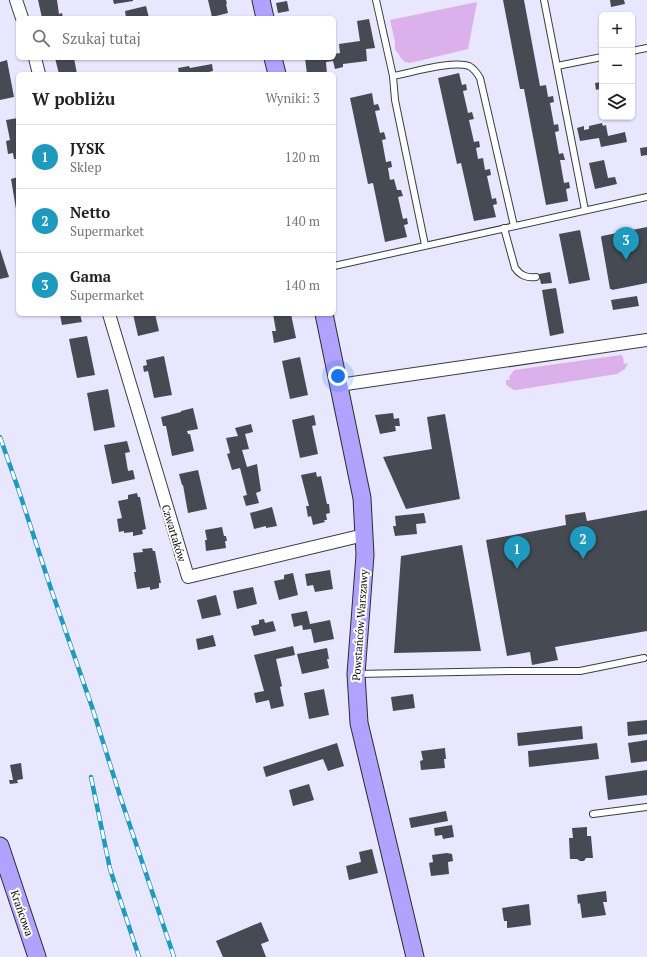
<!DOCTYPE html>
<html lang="pl">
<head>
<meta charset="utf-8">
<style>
	:root { --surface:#fff; --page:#f6f6f6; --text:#222; --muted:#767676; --line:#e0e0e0; --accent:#1e9abe }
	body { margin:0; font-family:"PT Serif",serif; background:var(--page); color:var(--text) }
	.controls { position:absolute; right:12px; top:12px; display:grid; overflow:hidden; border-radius:6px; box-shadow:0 1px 3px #0004 }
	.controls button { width:36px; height:36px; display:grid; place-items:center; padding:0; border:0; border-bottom:1px solid var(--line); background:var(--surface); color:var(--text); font:20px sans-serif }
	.you { position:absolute; left:338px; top:376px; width:14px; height:14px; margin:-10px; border:3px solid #fff; border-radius:50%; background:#1a73e8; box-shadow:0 0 0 6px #1a73e833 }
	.badge { display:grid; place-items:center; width:26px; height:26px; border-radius:50%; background:var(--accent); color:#fff; font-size:13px; font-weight:700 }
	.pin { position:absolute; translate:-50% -33px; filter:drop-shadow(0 1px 2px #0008) }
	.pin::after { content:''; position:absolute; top:21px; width:14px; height:12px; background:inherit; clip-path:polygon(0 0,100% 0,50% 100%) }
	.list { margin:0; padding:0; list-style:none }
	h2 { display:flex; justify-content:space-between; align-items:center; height:52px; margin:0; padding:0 16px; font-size:17px }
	h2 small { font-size:13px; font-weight:400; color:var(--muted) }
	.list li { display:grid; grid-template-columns:26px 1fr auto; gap:12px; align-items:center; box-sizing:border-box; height:64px; padding:0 16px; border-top:1px solid var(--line) }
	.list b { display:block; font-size:15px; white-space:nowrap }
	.list p { margin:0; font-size:13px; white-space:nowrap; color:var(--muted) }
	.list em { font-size:13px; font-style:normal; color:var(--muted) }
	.icon { flex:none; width:22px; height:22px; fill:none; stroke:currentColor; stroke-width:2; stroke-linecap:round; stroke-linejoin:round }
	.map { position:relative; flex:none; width:647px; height:957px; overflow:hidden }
	.search { position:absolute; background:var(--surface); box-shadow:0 1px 3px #0004; left:16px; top:16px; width:320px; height:44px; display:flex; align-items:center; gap:10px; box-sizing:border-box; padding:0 14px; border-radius:6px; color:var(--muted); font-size:15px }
	.panel { position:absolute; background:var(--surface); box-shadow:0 1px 3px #0004; left:16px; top:72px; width:320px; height:244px; border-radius:6px }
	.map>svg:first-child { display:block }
	.green { fill:#dcb0ea }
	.building { fill:#464a53 }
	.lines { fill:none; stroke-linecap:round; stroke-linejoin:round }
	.lane-casing { stroke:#3d3d3d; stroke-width:8 }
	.street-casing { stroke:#3d3d3d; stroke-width:14 }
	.secondary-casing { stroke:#2c2c2c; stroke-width:19 }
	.lane { stroke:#fff; stroke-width:6 }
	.street { stroke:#fff; stroke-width:12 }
	.secondary { stroke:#b1a2ff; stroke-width:17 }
	.rail-casing { stroke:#1e9abe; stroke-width:4.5 }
	.rail { stroke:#fff; stroke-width:3; stroke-dasharray:9; stroke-linecap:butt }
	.labels { text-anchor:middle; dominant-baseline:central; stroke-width:4; stroke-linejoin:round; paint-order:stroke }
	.street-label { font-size:11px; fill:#0a0a0a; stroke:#fff }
</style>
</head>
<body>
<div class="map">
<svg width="647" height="957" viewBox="0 0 647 957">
	<rect width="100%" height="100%" fill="#e9e7ff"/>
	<g class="green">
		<path d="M477,2L468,49L410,63L405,62L401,58L395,49V42L390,20Z"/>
		<path d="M621,355L623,357L624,364L628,363L625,369L617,374L516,390H514L506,385V380H510L509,377L514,370Z"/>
	</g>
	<g class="building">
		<path d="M38,0H57L59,14L62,13L63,18H42Z"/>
		<path d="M113,0H133V1L114,4Z"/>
		<path d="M208,0H226L227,4H226L228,13L212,17Z"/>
		<path d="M503,0H524L540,86L546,85L548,97L553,96L554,102L550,103L554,125L558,124L559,131L555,132L559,154L563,153L565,160H560L564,183L569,182L570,188L566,189L568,201L546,205L524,89H520Z"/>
		<path d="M610,0H624L625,4L611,7Z"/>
		<path d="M287,1L289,11L278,13L276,3Z"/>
		<path d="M146,6L149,18H126L125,11Z"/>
		<path d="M369,19L375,48L366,49L367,61L343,64V67L335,69L333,61L326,62L327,74H307L305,58H334V54L340,53L339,44L360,41L357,21Z"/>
		<path d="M55,58H74L77,74H59Z"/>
		<path d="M7,60L14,97L0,100V62Z"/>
		<path d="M212,64L213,71L200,74H179L178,68L189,66L190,68Z"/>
		<path d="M459,73L462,85L466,84L467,90L463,91L468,113L472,112L474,119L469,120L474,142L479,141L480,147L476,148L478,159L483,158L485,170L490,169L491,175L487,176L492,199L496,198L497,204L493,205L496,217L474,221L461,163L457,164L438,78Z"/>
		<path d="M602,82V100H601L599,89L596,90L595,83Z"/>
		<path d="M372,93L374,105L378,104L380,110L375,111L380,133L384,132L386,139L382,140L386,162L391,161L392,167L388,168L390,180L394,179L397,190H401L403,196L398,197L403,219L407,218L408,224L404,225L407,237L385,242L373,183L368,184L350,98Z"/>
		<path d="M18,118V159H14L13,153L8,154L6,141L10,140L6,120Z"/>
		<path d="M602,123L603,126L606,125L608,136L625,132L627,142L601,147L599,138L580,141L577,128L584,126V130L589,129V126Z"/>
		<path d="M647,147V155L641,156L640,148Z"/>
		<path d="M604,160L608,178L615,177L617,184L595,189L589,163Z"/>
		<path d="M18,177V209H16L11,179Z"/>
		<path d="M647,227V283L612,290V289H610L601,237L602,236Z"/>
		<path d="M580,230L590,280L569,284L559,234Z"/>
		<path d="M0,249L9,277L0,279Z"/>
		<path d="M550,272L552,283L541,284L539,274Z"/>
		<path d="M556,288L564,333L550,336L542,290Z"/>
		<path d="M637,296L639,306L613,310L611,300Z"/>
		<path d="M55,314H80L82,322L62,325L60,315L55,316Z"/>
		<path d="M133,314H155L159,331L138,336Z"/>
		<path d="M273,314H291L296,338L274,343L272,331H276Z"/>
		<path d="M87,336L95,375L77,378L69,339Z"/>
		<path d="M164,356L172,395L154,398L148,371L144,372L143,366L147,365L146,360Z"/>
		<path d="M300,357L308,395L290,399L282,361Z"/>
		<path d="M108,389L115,427L94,431L87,393Z"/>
		<path d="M193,408L198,429L187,431L188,434H190L194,451L172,456L166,426H163L161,417L181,412V411Z"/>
		<path d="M393,413L394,419L399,418L400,426H395L396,431L380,434L375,415Z"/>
		<path d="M445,414L460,499L406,509L383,457L432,449L427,417Z"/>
		<path d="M314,415L316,425L312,426L318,454L300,458L292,420Z"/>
		<path d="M251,424L253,432L245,434L249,449L242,450L247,467L257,464L261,491L256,493L259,503L246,506L243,496L247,495L240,468L232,470L227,454L230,453L226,438L238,436L235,428Z"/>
		<path d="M127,441L130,452L125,453L128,471L133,470L135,479L112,484L104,445Z"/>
		<path d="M198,470L207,509L188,513L183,485H182L179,474Z"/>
		<path d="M316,472L317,477L321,476L327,504H329L330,513L326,514L327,520H324L325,522L313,525L311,516L308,517L306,506H309L301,475Z"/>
		<path d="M137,493L138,497H140L146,529L142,530L143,534L133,536V532L124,533V531L119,532L117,519L122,518L118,501L128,499V495Z"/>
		<path d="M272,507L277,526L266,528V526L254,529L250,513Z"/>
		<path d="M647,510V631L555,647L558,660L532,665L530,652L507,656L486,540L566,525L565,515L585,512L587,521Z"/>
		<path d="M424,513L426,523L416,524L417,534L395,536L393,526H396L395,516Z"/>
		<path d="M222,527L224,536H226L227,541H225L226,548L206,551L205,540H207L205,530Z"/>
		<path d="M462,545L481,651L394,653L401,556Z"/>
		<path d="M152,548L153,551H155L161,583H159V588L150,590V587L137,589L134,572H136L133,553L143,552L142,549Z"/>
		<path d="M330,570L333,589L315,592L313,585L307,586L305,574Z"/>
		<path d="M293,573L298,595L279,600L274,581L284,579V575Z"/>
		<path d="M253,587L257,604L237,609L233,591Z"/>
		<path d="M216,595L221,615L202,619L197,600Z"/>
		<path d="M307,611L310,624L330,620L334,639L314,643L311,629L303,630L302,625L294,627L291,614Z"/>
		<path d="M264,619L265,623L273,621L276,631L254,636L251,626L259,624V620Z"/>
		<path d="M213,635L216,646L198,650L196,639Z"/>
		<path d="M293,646L295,655L276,659L282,686L280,687L284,706L271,709L269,700L256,703L254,693L264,691L254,655Z"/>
		<path d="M327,648L329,659H327L329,668L302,674L297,654Z"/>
		<path d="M324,689L329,715L309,719L304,693Z"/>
		<path d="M413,694L415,708L393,711L391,697Z"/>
		<path d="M647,720V734L628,736L627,722Z"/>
		<path d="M582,726L583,739L518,746L517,733Z"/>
		<path d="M647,740V761L631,763L628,743Z"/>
		<path d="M337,743L344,766L328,771L323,759L266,777L263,767Z"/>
		<path d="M597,743L599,759L529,767L528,751Z"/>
		<path d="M445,748L446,759H444L445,768L421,770L420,761L423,760L421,751Z"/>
		<path d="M21,763L23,779L17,780L18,783L10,784L9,780H13L10,765Z"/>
		<path d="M647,770V795L608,800L605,776Z"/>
		<path d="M309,784L314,800L293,806L289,790Z"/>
		<path d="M446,811L448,821L411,828L409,818Z"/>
		<path d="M452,825L454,837L443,839L442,835L435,836L434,828Z"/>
		<path d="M587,827V836H591L593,858H586L584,861H580L577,859H570L569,838H573L572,828Z"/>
		<path d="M372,849L378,873L349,880L346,866L361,862L359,852Z"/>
		<path d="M447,853L452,854L453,861L448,862L449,874L431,876L429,863L433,862L432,855Z"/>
		<path d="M606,891L607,902H603L606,915L582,918L580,903L578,904L577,895Z"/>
		<path d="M529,904L531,925L507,928V921H504L502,908Z"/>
		<path d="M261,922L269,941L261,944L266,957H223L216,941Z"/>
	</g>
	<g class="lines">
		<defs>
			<g id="lane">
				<path d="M376,0L393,76L395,100L425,245"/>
				<path d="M544,0L585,210"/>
				<path d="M632,51L647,48"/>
				<path d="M557,66L602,57"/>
				<path d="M393,76C410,73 453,60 469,66C473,68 477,73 480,78L514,226"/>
				<path d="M504,228L515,268C521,276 527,278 536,277"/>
				<path d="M334,266L647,197"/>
				<path d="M357,674L509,671H580L644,658"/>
				<path d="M593,814L647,807"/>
			</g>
			<g id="street">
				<path d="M16,0L22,18"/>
				<path d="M35,58L39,74"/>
				<path d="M109,314L188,577L364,535"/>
				<path d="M339,385L647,340"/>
			</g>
			<g id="secondary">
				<path d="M261,0L265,18"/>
				<path d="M273,58L277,74"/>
				<path d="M324,314L362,498L365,555L356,674L359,723L415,957"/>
				<path d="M0,846L37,957"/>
			</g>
		</defs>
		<use href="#lane" class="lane-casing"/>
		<use href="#street" class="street-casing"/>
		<use href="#secondary" class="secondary-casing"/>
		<use href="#lane" class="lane"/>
		<use href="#street" class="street"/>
		<use href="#secondary" class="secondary"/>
		<defs>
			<g id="rail">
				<path d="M0,437L20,494L51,589L92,707L120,796L174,957"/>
				<path d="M91,777L110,869L139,957"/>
			</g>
		</defs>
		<use href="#rail" class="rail-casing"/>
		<use href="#rail" class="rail"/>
	</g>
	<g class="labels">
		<g class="street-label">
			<text transform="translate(174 533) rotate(73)">Czwartaków</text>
			<text transform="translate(360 625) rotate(-86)">Powstańców Warszawy</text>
			<text transform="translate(22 913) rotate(71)">Krańcowa</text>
		</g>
	</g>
</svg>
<div class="controls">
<button>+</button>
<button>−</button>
<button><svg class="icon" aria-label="layers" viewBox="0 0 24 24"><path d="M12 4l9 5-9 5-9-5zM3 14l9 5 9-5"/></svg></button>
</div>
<div class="you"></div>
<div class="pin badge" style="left:517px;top:569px">1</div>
<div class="pin badge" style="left:583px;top:559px">2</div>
<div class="pin badge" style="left:626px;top:260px">3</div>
<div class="search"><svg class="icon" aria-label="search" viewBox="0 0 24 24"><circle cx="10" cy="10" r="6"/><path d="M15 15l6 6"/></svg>Szukaj tutaj</div>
<section class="panel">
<h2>W pobliżu<small>Wyniki: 3</small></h2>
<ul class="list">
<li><span class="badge">1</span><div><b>JYSK</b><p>Sklep</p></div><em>120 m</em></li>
<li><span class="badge">2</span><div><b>Netto</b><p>Supermarket</p></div><em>140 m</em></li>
<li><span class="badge">3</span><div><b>Gama</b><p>Supermarket</p></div><em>140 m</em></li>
</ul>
</section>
</div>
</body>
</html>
